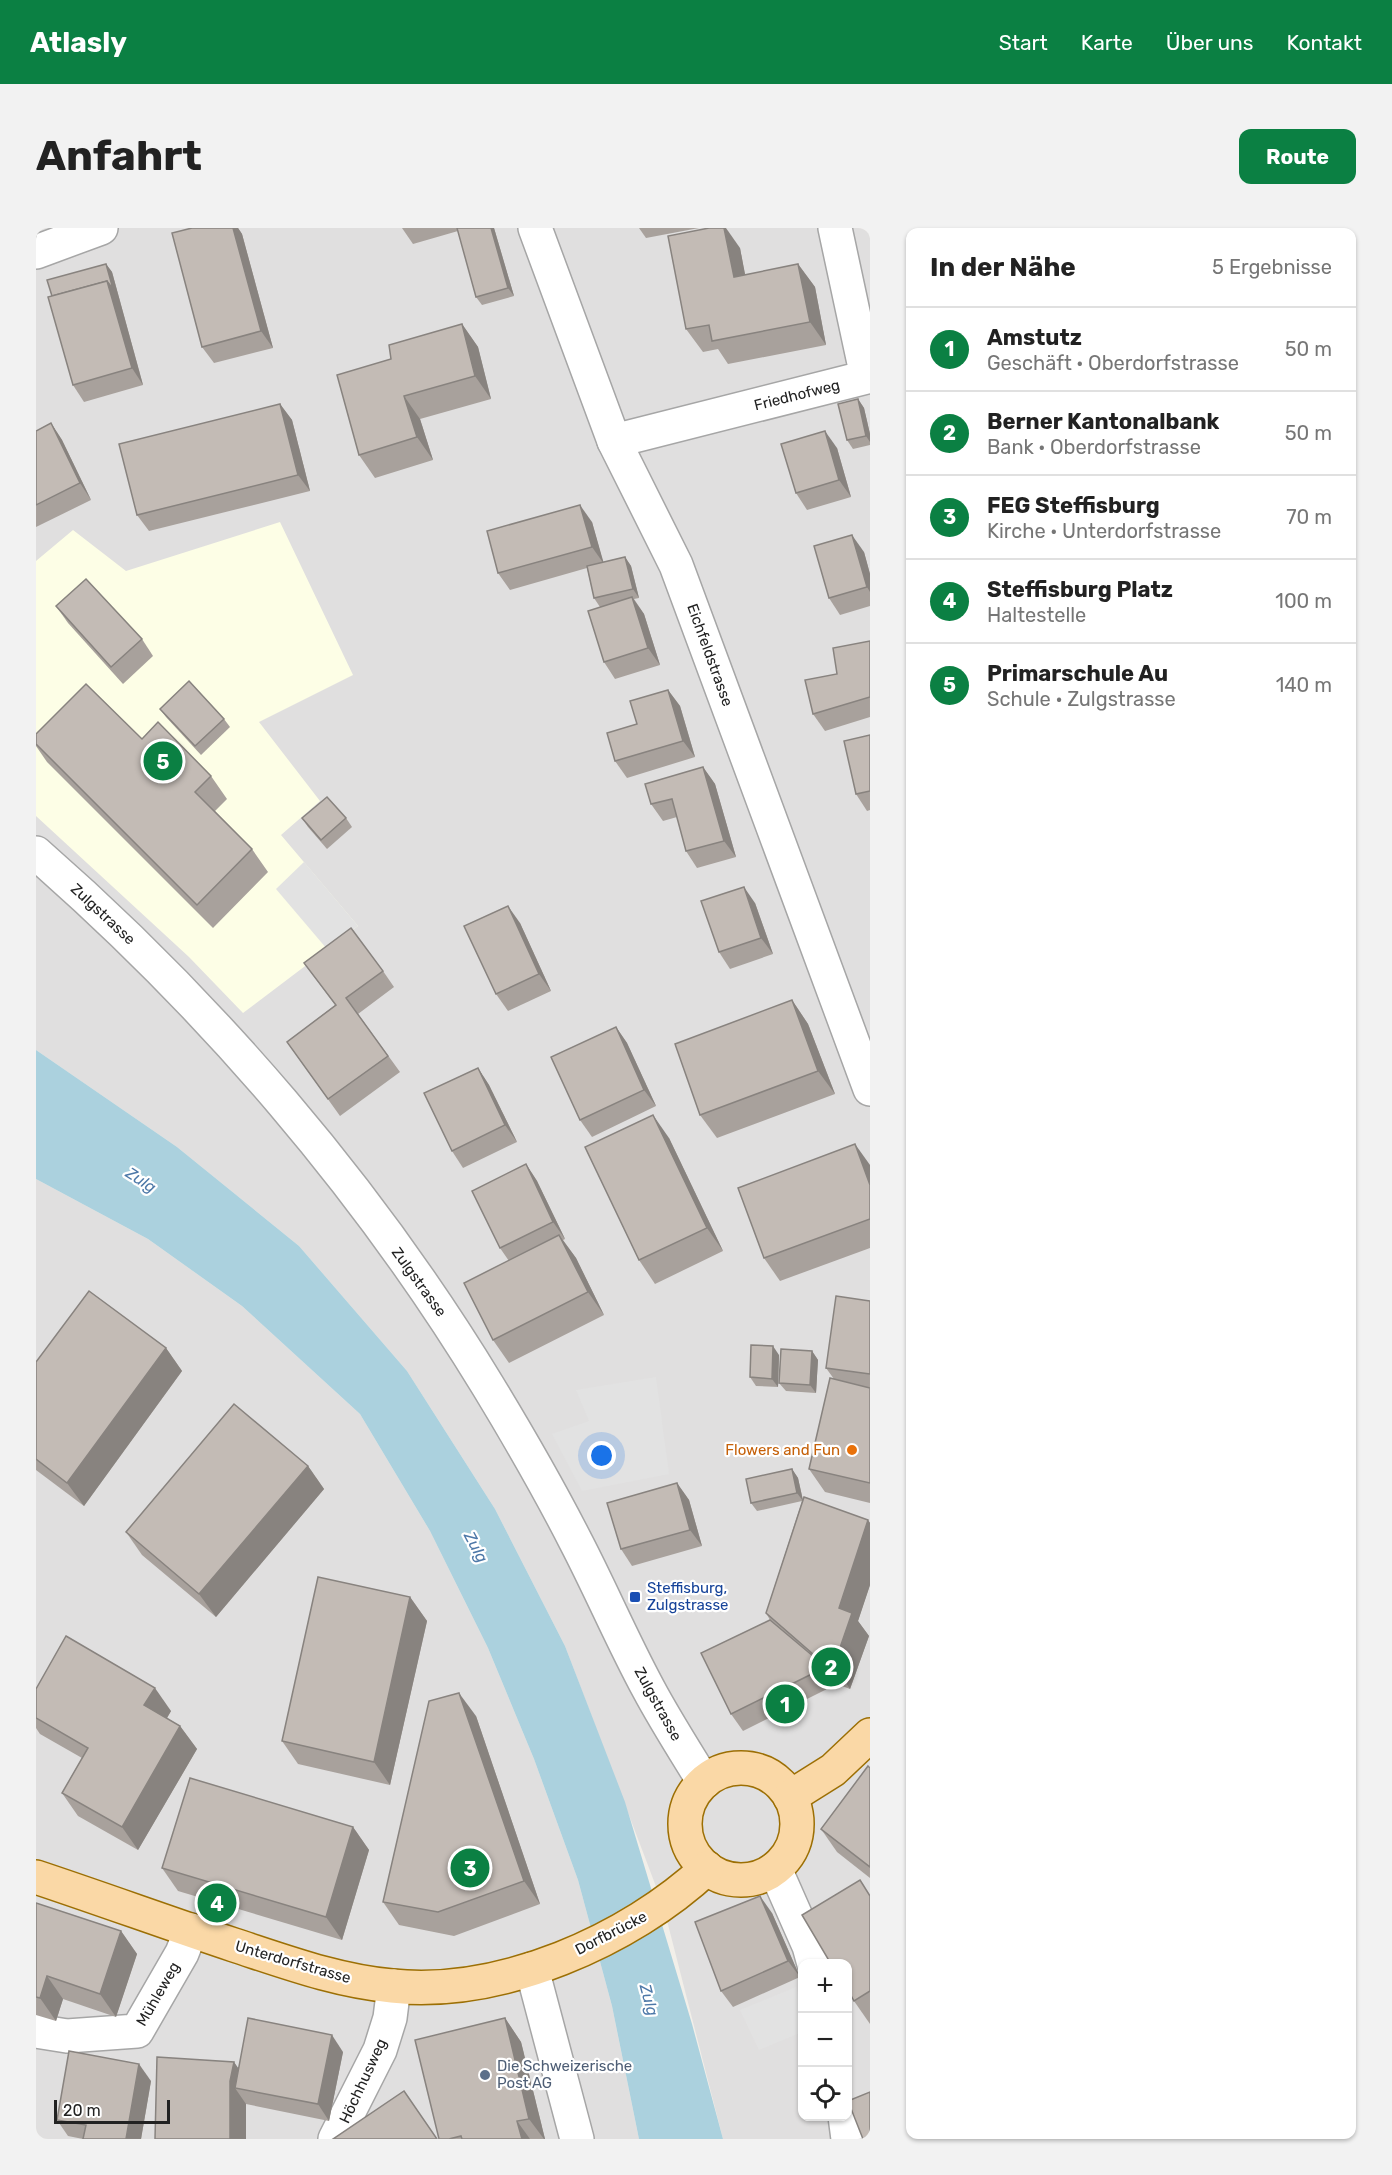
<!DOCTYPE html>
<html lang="de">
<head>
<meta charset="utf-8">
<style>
	:root { --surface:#fff; --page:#f2f2f2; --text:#222; --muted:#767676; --line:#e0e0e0; --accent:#0b8043 }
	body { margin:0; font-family:Rubik,sans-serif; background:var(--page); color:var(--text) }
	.controls { position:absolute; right:18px; bottom:18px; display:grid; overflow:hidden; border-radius:12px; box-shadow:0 2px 4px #0004 }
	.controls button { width:54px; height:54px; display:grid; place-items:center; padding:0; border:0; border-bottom:2px solid var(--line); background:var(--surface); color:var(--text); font:30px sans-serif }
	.scale { position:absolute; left:18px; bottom:15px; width:116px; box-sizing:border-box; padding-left:6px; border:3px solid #222; border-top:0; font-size:16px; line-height:21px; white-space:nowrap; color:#222; -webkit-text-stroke:4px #fff; paint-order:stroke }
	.you { position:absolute; left:566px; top:1228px; width:21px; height:21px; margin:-15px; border:4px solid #fff; border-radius:50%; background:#1a73e8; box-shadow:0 0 0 9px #1a73e833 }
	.badge { display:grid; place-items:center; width:39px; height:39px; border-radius:50%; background:var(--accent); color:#fff; font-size:20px; font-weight:700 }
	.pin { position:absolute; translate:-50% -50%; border:3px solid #fff; box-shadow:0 2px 6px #0006 }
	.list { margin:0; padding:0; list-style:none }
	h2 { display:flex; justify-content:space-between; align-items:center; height:78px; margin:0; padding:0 24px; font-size:26px }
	h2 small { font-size:20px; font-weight:400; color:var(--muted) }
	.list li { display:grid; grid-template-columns:39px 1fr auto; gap:18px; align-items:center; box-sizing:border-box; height:84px; padding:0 24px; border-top:2px solid var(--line) }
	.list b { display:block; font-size:22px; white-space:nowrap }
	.list p { margin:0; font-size:20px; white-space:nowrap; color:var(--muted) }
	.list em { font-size:20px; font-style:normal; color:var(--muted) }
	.icon { flex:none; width:33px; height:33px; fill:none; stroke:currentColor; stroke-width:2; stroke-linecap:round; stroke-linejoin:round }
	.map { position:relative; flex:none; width:834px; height:1911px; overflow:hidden; border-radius:12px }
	header { display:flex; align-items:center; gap:36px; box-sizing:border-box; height:84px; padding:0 30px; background:var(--accent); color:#fff }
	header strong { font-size:28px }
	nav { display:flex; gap:33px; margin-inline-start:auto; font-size:21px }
	.intro { display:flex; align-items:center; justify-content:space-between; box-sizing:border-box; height:144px; padding:0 36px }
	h1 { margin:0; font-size:42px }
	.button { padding:15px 27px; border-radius:12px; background:var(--accent); color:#fff; font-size:21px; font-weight:700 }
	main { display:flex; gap:36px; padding:0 36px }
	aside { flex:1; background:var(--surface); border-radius:12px; box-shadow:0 2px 4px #0004 }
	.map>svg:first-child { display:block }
	.residential { fill:#e0dfdf; fill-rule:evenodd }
	.education { fill:#fdfee6 }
	.parking { fill:#e2e2e2 }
	.water { fill:#abd1de }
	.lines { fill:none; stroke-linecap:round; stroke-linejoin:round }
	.minor-casing { stroke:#a6a6a6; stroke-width:36 }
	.major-casing { stroke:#9c6f04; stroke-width:36 }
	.minor { stroke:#fff; stroke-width:33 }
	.major { stroke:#fad8a6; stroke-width:33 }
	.wall { fill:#a8a19c }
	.shaded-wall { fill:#88837f }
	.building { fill:#c3bbb5; stroke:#88837f; stroke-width:1.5 }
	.food-dot { fill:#e8710a; stroke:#fff; stroke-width:2 }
	.transit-dot { fill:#1a4fb4; stroke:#fff; stroke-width:2 }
	.service-dot { fill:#5c6f8a; stroke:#fff; stroke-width:2 }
	.labels { text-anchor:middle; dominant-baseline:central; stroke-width:4.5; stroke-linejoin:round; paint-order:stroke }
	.street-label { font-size:15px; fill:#222; stroke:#fff }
	.food-label { font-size:15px; fill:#c56008; stroke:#fff; text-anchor:end }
	.transit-label { font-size:15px; fill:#164399; stroke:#fff; text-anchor:start }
	.service-label { font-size:15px; fill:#4e5e75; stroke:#fff; text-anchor:start }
	.water-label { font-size:16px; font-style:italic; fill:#4d78a8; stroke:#fff }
</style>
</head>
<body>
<header>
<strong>Atlasly</strong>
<nav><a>Start</a><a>Karte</a><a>Über uns</a><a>Kontakt</a></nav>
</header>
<div class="intro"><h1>Anfahrt</h1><a class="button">Route</a></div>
<main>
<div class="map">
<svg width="834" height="1911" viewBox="0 0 834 1911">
	<rect width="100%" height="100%" fill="#f2efe9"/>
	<g class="residential">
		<path d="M0,0H834V1911H687L627,1677L529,1418L459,1281L371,1143L263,1018L141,919L0,822ZM766,1736H812V1888H766Z"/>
		<path d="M0,951L112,1011L206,1078L324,1186L394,1303L452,1420L498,1531L542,1652L576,1778L603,1911H0Z"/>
	</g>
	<path class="education" d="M244,294L317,447L223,494L284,573L245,607L322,698L207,785L153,729L0,588V333L37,302L90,343Z"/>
	<g class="parking">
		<path d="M268,634L322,698L291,721L240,661Z"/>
		<path d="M620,1149L633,1246L546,1263L516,1206L553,1193L540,1162Z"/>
		<path d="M760,1759L766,1780V1804L723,1822L704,1782Z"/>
	</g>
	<path class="water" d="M0,822L141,919L263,1018L371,1143L459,1281L529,1418L589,1574L656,1796L687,1911H603L576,1778L542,1652L498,1531L452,1420L394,1303L324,1186L206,1078L112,1011L0,951Z"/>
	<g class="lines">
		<defs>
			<g id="minor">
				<path d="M499,0L578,213L640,337L834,861"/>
				<path d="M0,24L65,0"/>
				<path d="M578,213L831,149L799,0"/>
				<path d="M0,625C175,778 331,959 452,1158C483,1209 513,1261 540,1314C565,1362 586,1412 612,1460C629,1492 649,1523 668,1554"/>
				<path d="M739,1641L773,1718L778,1736"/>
				<path d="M496,1741L541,1911"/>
				<path d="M0,1803L31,1808L101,1803L146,1725L155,1702"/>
				<path d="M809,1888L812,1911"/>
				<path d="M299,1911L344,1822L354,1790L358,1758"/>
			</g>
			<g id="major">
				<circle cx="705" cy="1596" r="56"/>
				<path d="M754,1569L797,1542L834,1507"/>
				<path d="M0,1649C66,1671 132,1695 198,1717C250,1734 301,1753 356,1758C465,1769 593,1713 671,1640"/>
			</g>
		</defs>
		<use href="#minor" class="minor-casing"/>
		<use href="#major" class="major-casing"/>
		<use href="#minor" class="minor"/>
		<use href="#major" class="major"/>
	</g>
	<g class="wall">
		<path d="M156,0H202L206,6L237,120L178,135L166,119Z"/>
		<path d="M366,0H458L478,68L446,77L440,69L422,3L377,16Z"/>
		<path d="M603,0H663L610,10Z"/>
		<path d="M704,20L709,47L762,36L779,59L790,117L692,136L682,121L667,124L650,101Z"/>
		<path d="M70,36L76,44L107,157L48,174L37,157L16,68Z"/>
		<path d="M426,96L442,119L455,171L384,191L397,232L339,250L323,227L355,131Z"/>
		<path d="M822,171L828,180L834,206V217L817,221L811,212Z"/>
		<path d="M244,176L256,192L274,263L113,303L101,287Z"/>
		<path d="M15,195L26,212L55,272L0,299V203Z"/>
		<path d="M801,220L815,269L771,282L760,265Z"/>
		<path d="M556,294L567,334L589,329L595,338L603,370L598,371L608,386L624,437L579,451L568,434L564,379L558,370L551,340L474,362L462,345Z"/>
		<path d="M828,324L834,346V378L804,387L793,370Z"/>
		<path d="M20,378L106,411L117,428L87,456L32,395Z"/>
		<path d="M834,413V489L789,503L777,486L801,446Z"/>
		<path d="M632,462L644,478L659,529L591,550L579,533L601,496Z"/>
		<path d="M124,481L188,491L194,499L165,527L130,489Z"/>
		<path d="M0,506L175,548L191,571L179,583L216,621L232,644L177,700L11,534L0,518Z"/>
		<path d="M834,507V582L831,583L820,566Z"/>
		<path d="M667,539L679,556L700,629L661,640L650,623L641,589L627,593L615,576Z"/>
		<path d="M266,590H310L316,599L291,621L272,599Z"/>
		<path d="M719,675L737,726L694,741L683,724Z"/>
		<path d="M484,695L515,763L472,783L460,766Z"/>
		<path d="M268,735L347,743L358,759L322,786L364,844L304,888L251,814L299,777Z"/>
		<path d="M756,772L772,796L799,866L681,910L664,887Z"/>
		<path d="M580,799L591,815L620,878L556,909L544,892Z"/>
		<path d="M442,840L453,857L481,914L427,940L416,923Z"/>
		<path d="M633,910L687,1023L619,1056L603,1032Z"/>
		<path d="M490,936L501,953L529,1011L527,1012L540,1030L568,1087L473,1135L457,1112L473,1033L464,1020Z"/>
		<path d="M834,937V1020L744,1053L728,1030Z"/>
		<path d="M834,1073V1275L789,1264L773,1241L798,1151L790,1140Z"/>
		<path d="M130,1120L146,1143L48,1278L0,1242V1134Z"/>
		<path d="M776,1123L782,1132L780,1165L750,1163L743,1155Z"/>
		<path d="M743,1127L742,1159L720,1158L714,1149Z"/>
		<path d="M272,1238L288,1261L180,1389L106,1327L90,1304Z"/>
		<path d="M756,1241L762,1250L767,1272L832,1292L834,1295V1357L822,1393L833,1408L814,1461L801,1456L707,1503L695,1486L734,1392L730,1385L766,1273L721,1283L715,1275Z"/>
		<path d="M641,1255L653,1272L666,1318L596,1338L585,1321Z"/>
		<path d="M374,1369L391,1393L354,1557L262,1536L246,1513Z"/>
		<path d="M0,1461L135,1483L131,1490L144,1498L161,1521L102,1622L42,1588L26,1565L46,1530L4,1506L0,1500Z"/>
		<path d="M440,1488L504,1676L418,1708L363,1697L347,1674Z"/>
		<path d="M834,1540V1650L801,1624L785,1601Z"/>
		<path d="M317,1599L333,1622L306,1712L142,1663L126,1640Z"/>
		<path d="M834,1666V1796L818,1773Z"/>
		<path d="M0,1675L85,1703L101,1726L80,1789L27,1771L20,1793L0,1787Z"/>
		<path d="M736,1685L764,1749L697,1779L685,1763Z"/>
		<path d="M469,1790L485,1814L509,1911H403Z"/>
		<path d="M307,1824L293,1893L210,1876L119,1911L198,1834L202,1841Z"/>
		<path d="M115,1853L105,1911H47L32,1908L21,1892Z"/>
	</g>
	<g class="shaded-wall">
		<path d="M197,0H202L206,6L237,120L225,103Z"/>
		<path d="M455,0H458L478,68L472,60Z"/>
		<path d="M688,0H690L704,20L714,72L698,49Z"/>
		<path d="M70,36L76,44L107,157L96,140L71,53Z"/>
		<path d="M762,36L779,59L790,117L774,94Z"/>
		<path d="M426,96L442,119L455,171L439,148Z"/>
		<path d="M368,168L384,191L397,232L381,209Z"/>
		<path d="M822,171L828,180L834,206V214L830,208Z"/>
		<path d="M244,176L256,192L274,263L262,247Z"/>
		<path d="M15,195L26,212L55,272L44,255Z"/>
		<path d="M789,203L801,220L815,269L803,252Z"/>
		<path d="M544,277L556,294L568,336L556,319Z"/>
		<path d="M816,307L828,324L834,346V364L831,359Z"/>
		<path d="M589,329L595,338L603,370L597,361Z"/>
		<path d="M596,369L608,386L624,437L612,420Z"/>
		<path d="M632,462L644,478L659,529L647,513Z"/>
		<path d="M667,539L679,556L700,629L688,613Z"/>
		<path d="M708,659L719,675L737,726L725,710Z"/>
		<path d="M472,678L484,695L515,763L503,746Z"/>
		<path d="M756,772L772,796L799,866L782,843Z"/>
		<path d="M580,799L591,815L620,878L608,862Z"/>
		<path d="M442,840L453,857L481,914L469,897Z"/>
		<path d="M617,887L633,910L687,1023L671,1000Z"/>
		<path d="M819,916L834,937V957Z"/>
		<path d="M490,936L501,953L529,1011L517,994Z"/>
		<path d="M523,1007L540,1030L568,1087L552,1064Z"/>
		<path d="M737,1118L743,1127L742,1159L736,1151Z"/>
		<path d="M130,1120L146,1143L48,1278L31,1255Z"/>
		<path d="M776,1123L782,1132L780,1165L774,1157Z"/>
		<path d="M272,1238L288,1261L180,1389L163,1366Z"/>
		<path d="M756,1241L762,1250L767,1273L761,1265Z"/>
		<path d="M641,1255L653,1272L666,1318L654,1302Z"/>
		<path d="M832,1292L834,1295V1357L822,1393L833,1408L814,1461L798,1437L803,1380Z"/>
		<path d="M374,1369L391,1393L354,1557L338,1534Z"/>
		<path d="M119,1460L135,1483L125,1500L108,1477Z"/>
		<path d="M423,1465L440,1488L504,1676L488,1653Z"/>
		<path d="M144,1498L161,1521L102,1622L86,1599Z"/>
		<path d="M317,1599L333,1622L306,1712L290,1689Z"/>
		<path d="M724,1668L736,1685L764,1749L752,1733Z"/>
		<path d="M85,1703L101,1726L80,1789L64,1766Z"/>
		<path d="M11,1748L27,1771L20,1793L4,1770Z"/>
		<path d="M469,1790L485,1814L509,1911H508L493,1891Z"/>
		<path d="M296,1807L307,1824L293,1893L282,1876Z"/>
		<path d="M198,1834L214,1857L199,1860L210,1876V1911H194V1853Z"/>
		<path d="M103,1836L115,1853L105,1911H90Z"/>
		<path d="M481,1893L494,1911H486Z"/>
	</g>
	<g class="building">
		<path d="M156,0H197L225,103L166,119L136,5Z"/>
		<path d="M421,0H455L472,60L440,69Z"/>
		<path d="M673,0H688L698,49L762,36L774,94L676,113L673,97L650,101L632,8Z"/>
		<path d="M70,36L77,61L71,53L16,68L11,52Z"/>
		<path d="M71,53L96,140L37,157L12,69Z"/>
		<path d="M426,96L439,148L368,168L381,209L323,227L301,147L355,131L353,117Z"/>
		<path d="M822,171L830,208L811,212L802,176Z"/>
		<path d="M244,176L262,247L101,287L83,216Z"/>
		<path d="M15,195L44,255L0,277V203Z"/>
		<path d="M789,203L803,252L760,265L745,216Z"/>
		<path d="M544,277L556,319L462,345L451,303Z"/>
		<path d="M816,307L831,359L793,370L778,318Z"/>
		<path d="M589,329L597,361L558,370L551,338Z"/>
		<path d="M50,351L106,411L75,439L20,378Z"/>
		<path d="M596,369L612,420L568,434L552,383Z"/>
		<path d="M834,413V469L777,486L769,452L801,446L797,420Z"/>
		<path d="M153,453L188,491L159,518L124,481Z"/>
		<path d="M50,456L106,511L122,494L175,548L159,564L216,621L161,677L0,516V506Z"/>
		<path d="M632,462L647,513L579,533L571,505L601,496L594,473Z"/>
		<path d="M834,507V563L820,566L808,513Z"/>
		<path d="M667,539L688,613L650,623L636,571L615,576L609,556Z"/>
		<path d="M291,569L310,590L285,612L266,590Z"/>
		<path d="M708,659L725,710L683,724L665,673Z"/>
		<path d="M472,678L503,746L460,766L428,698Z"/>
		<path d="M315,700L347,743L310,770L352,828L292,871L251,814L300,777L268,735Z"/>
		<path d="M756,772L782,843L664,887L639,816Z"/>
		<path d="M580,799L608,862L544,892L515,829Z"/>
		<path d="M442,840L469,897L416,923L388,865Z"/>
		<path d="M617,887L671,1000L603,1032L549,919Z"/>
		<path d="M819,916L834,957V991L728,1030L702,960Z"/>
		<path d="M490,936L517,994L464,1020L436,963Z"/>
		<path d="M523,1007L552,1064L457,1112L428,1055Z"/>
		<path d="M53,1063L130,1120L31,1255L0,1231V1134Z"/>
		<path d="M800,1068L834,1073V1146L790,1140Z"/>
		<path d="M715,1117L737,1118L736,1151L714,1149Z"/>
		<path d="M745,1121L776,1123L774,1157L743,1155Z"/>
		<path d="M794,1150L834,1160V1255L773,1241Z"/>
		<path d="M198,1176L272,1238L163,1366L90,1304Z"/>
		<path d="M756,1241L761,1265L715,1275L710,1251Z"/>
		<path d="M641,1255L654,1302L585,1321L571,1275Z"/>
		<path d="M768,1269L832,1292L803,1380L816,1385L798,1437L785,1433L730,1385Z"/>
		<path d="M282,1349L374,1369L338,1534L246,1513Z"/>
		<path d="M734,1392L790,1439L695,1486L665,1425Z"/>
		<path d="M30,1408L119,1460L108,1477L144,1498L86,1599L26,1565L52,1520L0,1490V1461Z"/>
		<path d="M423,1465L488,1653L402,1684L347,1674L393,1473Z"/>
		<path d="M832,1538L834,1540V1639L785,1601Z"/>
		<path d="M154,1550L317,1599L290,1689L126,1640Z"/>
		<path d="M824,1652L834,1668V1763L818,1773L812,1762V1736H795L766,1687Z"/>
		<path d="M724,1668L752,1733L685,1763L659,1694Z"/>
		<path d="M0,1675L85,1703L64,1766L11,1748L4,1770L0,1769Z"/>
		<path d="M212,1790L296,1807L282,1876L199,1860Z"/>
		<path d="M469,1790L493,1891L481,1893L486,1911H426L425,1908L413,1911H403L379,1812Z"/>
		<path d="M33,1823L103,1836L90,1911H47L50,1897L21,1892Z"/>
		<path d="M121,1829L198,1834L194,1853V1911H119Z"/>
		<path d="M368,1863L401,1911H297Z"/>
		<path d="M834,1864V1911H827L812,1873Z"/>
	</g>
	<circle class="food-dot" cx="816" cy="1222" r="6"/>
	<rect class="transit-dot" x="593" y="1363" width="12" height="12" rx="3"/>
	<circle class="service-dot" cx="449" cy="1847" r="6"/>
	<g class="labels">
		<g class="street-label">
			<text transform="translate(761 167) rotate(-14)">Friedhofweg</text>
			<text transform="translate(674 427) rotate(70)">Eichfeldstrasse</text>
			<text transform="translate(67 686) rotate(43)">Zulgstrasse</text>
			<text transform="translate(383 1054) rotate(54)">Zulgstrasse</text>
			<text transform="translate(622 1476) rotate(61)">Zulgstrasse</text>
			<text transform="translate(575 1705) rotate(-27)">Dorfbrücke</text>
			<text transform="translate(257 1734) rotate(16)">Unterdorfstrasse</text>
			<text transform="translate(122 1766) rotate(-60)">Mühleweg</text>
			<text transform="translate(327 1853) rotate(-65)">Höchhusweg</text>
		</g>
		<g class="food-label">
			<text x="804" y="1222">Flowers and Fun</text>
		</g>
		<g class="transit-label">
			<text x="611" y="1360">Steffisburg,<tspan x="611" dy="17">Zulgstrasse</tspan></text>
		</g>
		<g class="service-label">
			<text x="461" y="1838">Die Schweizerische<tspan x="461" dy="17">Post AG</tspan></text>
		</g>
		<g class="water-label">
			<text transform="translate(105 952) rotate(33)">Zulg</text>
			<text transform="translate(440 1319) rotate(62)">Zulg</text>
			<text transform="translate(613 1772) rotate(75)">Zulg</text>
		</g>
	</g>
</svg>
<div class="controls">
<button>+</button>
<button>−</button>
<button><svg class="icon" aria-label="locate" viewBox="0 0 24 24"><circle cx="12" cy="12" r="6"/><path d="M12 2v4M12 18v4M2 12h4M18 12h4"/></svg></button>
</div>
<div class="scale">20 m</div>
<div class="you"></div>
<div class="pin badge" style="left:749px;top:1476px">1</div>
<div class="pin badge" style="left:795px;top:1439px">2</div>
<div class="pin badge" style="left:434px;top:1640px">3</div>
<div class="pin badge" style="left:181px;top:1675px">4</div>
<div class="pin badge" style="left:127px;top:533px">5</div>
</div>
<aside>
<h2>In der Nähe<small>5 Ergebnisse</small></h2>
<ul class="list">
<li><span class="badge">1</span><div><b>Amstutz</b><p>Geschäft · Oberdorfstrasse</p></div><em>50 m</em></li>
<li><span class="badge">2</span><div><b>Berner Kantonalbank</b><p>Bank · Oberdorfstrasse</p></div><em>50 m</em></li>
<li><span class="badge">3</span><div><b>FEG Steffisburg</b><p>Kirche · Unterdorfstrasse</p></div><em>70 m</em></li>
<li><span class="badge">4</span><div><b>Steffisburg Platz</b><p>Haltestelle</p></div><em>100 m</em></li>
<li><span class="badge">5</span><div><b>Primarschule Au</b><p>Schule · Zulgstrasse</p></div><em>140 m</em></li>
</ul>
</aside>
</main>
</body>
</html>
